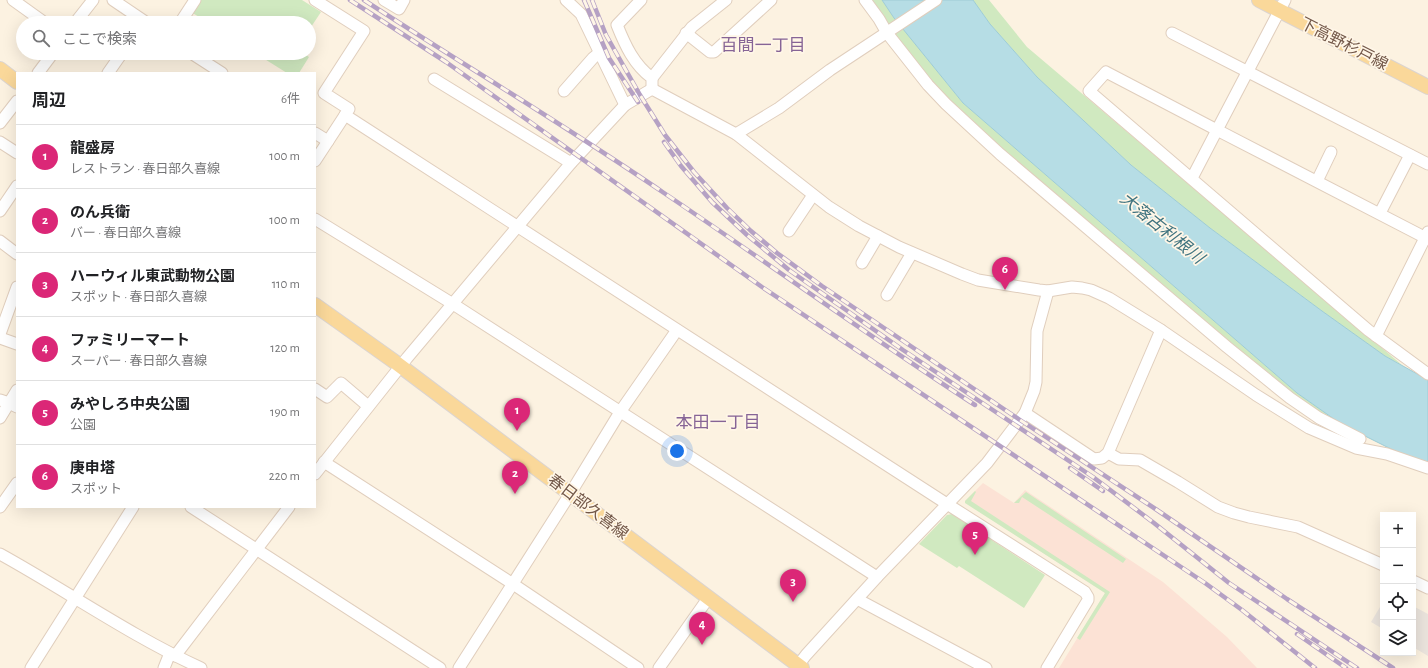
<!DOCTYPE html>
<html lang="ja">
<head>
<meta charset="utf-8">
<style>
	:root { --surface:#fff; --page:#f6f6f6; --text:#202124; --muted:#757577; --line:#e0e0e0; --accent:#db2777 }
	body { margin:0; font-family:"Alegreya Sans","Noto Sans JP",sans-serif; background:var(--page); color:var(--text) }
	.controls { position:absolute; right:12px; bottom:12px; display:grid; overflow:hidden; border-radius:0px; box-shadow:0 4px 16px #0002 }
	.controls button { width:36px; height:36px; display:grid; place-items:center; padding:0; border:0; border-bottom:1px solid var(--line); background:var(--surface); color:var(--text); font:20px sans-serif }
	.you { position:absolute; left:677px; top:451px; width:14px; height:14px; margin:-10px; border:3px solid #fff; border-radius:50%; background:#1a73e8; box-shadow:0 0 0 6px #1a73e833 }
	.badge { display:grid; place-items:center; width:26px; height:26px; border-radius:50%; background:var(--accent); color:#fff; font-size:13px; font-weight:700 }
	.pin { position:absolute; translate:-50% -33px; filter:drop-shadow(0 1px 2px #0008) }
	.pin::after { content:''; position:absolute; top:21px; width:14px; height:12px; background:inherit; clip-path:polygon(0 0,100% 0,50% 100%) }
	.list { margin:0; padding:0; list-style:none }
	h2 { display:flex; justify-content:space-between; align-items:center; height:52px; margin:0; padding:0 16px; font-size:17px }
	h2 small { font-size:13px; font-weight:400; color:var(--muted) }
	.list li { display:grid; grid-template-columns:26px 1fr auto; gap:12px; align-items:center; box-sizing:border-box; height:64px; padding:0 16px; border-top:1px solid var(--line) }
	.list b { display:block; font-size:15px; white-space:nowrap }
	.list p { margin:0; font-size:13px; white-space:nowrap; color:var(--muted) }
	.list em { font-size:13px; font-style:normal; color:var(--muted) }
	.icon { flex:none; width:22px; height:22px; fill:none; stroke:currentColor; stroke-width:2; stroke-linecap:round; stroke-linejoin:round }
	.map { position:relative; flex:none; width:1428px; height:668px; overflow:hidden }
	.search { position:absolute; background:var(--surface); box-shadow:0 4px 16px #0002; left:16px; top:16px; width:300px; height:44px; display:flex; align-items:center; gap:10px; box-sizing:border-box; padding:0 14px; border-radius:22px; color:var(--muted); font-size:15px }
	.panel { position:absolute; background:var(--surface); box-shadow:0 4px 16px #0002; left:16px; top:72px; width:300px; height:436px; border-radius:0px }
	.map>svg:first-child { display:block }
	.commercial { fill:#fce2d5 }
	.industrial { fill:#ebe4dd }
	.green { fill:#d0e9c0 }
	.water { fill:#b6dde5; stroke:#9dccd6 }
	.lines { fill:none; stroke-linecap:round; stroke-linejoin:round }
	.minor-casing { stroke:#e0cebd; stroke-width:13 }
	.major-casing { stroke:#dbd4d0; stroke-width:16 }
	.minor { stroke:#fff; stroke-width:11 }
	.major { stroke:#fad89a; stroke-width:14 }
	.rail-casing { stroke:#b5a1c4; stroke-width:4.5 }
	.rail { stroke:#fff6e7; stroke-width:3; stroke-dasharray:9; stroke-linecap:butt }
	.labels { text-anchor:middle; dominant-baseline:central; stroke-width:3.5; stroke-linejoin:round; paint-order:stroke }
	.street-label { font-size:16px; fill:#735849; stroke:#fff6e7 }
	.neighbourhood-label { font-size:17px; fill:#866496; stroke:#fff6e7 }
	.water-label { font-size:17px; font-style:italic; fill:#3f737f; stroke:#fff6e7 }
</style>
</head>
<body>
<div class="map">
<svg width="1428" height="668" viewBox="0 0 1428 668">
	<rect width="100%" height="100%" fill="#fcf2e1"/>
	<path class="commercial" d="M983,483L1014,503L1025,490L1163,582L1227,637L1257,668H1059L1105,593L966,503L965,501Z"/>
	<g class="industrial">
		<path d="M1383,602V629L1371,622Z"/>
		<path d="M1413,606L1428,614V656L1413,647Z"/>
	</g>
	<g class="green">
		<path d="M198,0H302L321,12L309,30V23H209L191,12Z"/>
		<path d="M870,0H882L894,18L963,103L1297,393L1341,424L1296,398L1003,151L925,78Z"/>
		<path d="M973,0H989L1027,47L1402,365L1385,356L1322,311L1210,228L1131,165L1037,77L990,24Z"/>
		<path d="M255,53H303L309,57L299,73H287Z"/>
		<path d="M975,491L976,492L971,501L1110,592L1080,640L1077,638L1105,593L965,503V501Z"/>
		<path d="M1026,492L1126,559L1123,563L1022,497L1019,503H1014Z"/>
		<path d="M952,514L1045,575L1024,608L959,566L957,568L919,544L947,515Z"/>
	</g>
	<path class="water" d="M882,0H973L990,24L1037,77L1131,165L1210,228L1322,311L1385,356L1428,380V463L1411,459L1341,424L1297,393L963,103L894,18Z"/>
	<g class="lines">
		<defs>
			<g id="minor">
				<path d="M13,0L45,23"/>
				<path d="M113,0L147,23"/>
				<path d="M315,0L364,31L324,93L349,109L315,161"/>
				<path d="M384,0L399,9L404,0"/>
				<path d="M566,0L581,14L625,105L652,89L736,134L829,207L859,226L899,247L962,274L978,280L990,282L1039,290L1048,291L1072,287L1082,288L1091,290L1109,298L1161,330L1256,395L1309,428L1356,448L1387,454L1428,468"/>
				<path d="M641,0L617,25C625,45 634,65 652,78V89"/>
				<path d="M865,0L879,19L887,33L928,85L946,104L1000,154L1227,347L1290,398L1319,418L1360,439"/>
				<path d="M1285,0L1217,130L1428,239"/>
				<path d="M75,23L93,0"/>
				<path d="M180,23L195,0"/>
				<path d="M686,33L710,52H714L771,0"/>
				<path d="M1172,33L1428,164"/>
				<path d="M191,53L222,73"/>
				<path d="M38,73L53,53"/>
				<path d="M108,73L122,53"/>
				<path d="M652,78L692,27L726,0"/>
				<path d="M434,79L571,163"/>
				<path d="M564,91L593,58L599,53"/>
				<path d="M345,115L947,504L1085,592L1088,597V600L1047,668"/>
				<path d="M0,123L17,101"/>
				<path d="M315,133L328,141"/>
				<path d="M736,134L779,108L830,70L936,0"/>
				<path d="M0,142L17,153"/>
				<path d="M1192,178L1217,130L1106,72L1089,91L1368,330L1428,374"/>
				<path d="M1317,181L1331,152"/>
				<path d="M0,211L17,186"/>
				<path d="M1380,213L1410,155"/>
				<path d="M315,219L453,304L877,577"/>
				<path d="M789,231L813,195"/>
				<path d="M0,241L17,254"/>
				<path d="M862,263L878,236"/>
				<path d="M887,295L912,253"/>
				<path d="M0,334L17,287"/>
				<path d="M1376,336L1428,232"/>
				<path d="M0,338L17,344"/>
				<path d="M315,389L327,397L341,383L368,406"/>
				<path d="M0,400L9,403L17,407"/>
				<path d="M1025,413L1094,459L1102,458L1108,453L1161,330"/>
				<path d="M0,418L17,390"/>
				<path d="M1108,453L1119,459L1140,460L1178,482L1218,507L1234,513L1249,517L1298,527L1383,565"/>
				<path d="M324,462L513,584L638,668"/>
				<path d="M315,474L407,358L571,163L625,105"/>
				<path d="M0,507L17,483"/>
				<path d="M191,507L440,668"/>
				<path d="M0,554C67,591 131,636 201,668"/>
				<path d="M1413,581L1428,588"/>
				<path d="M857,599L986,668"/>
				<path d="M175,656L289,507"/>
				<path d="M31,668L133,507"/>
				<path d="M164,668L170,653"/>
				<path d="M459,668L570,494L620,412L677,330"/>
				<path d="M659,668L709,597"/>
				<path d="M796,668L806,655L877,577L987,463L1025,413L1034,391L1036,382L1037,331L1048,291"/>
			</g>
			<g id="major">
				<path d="M1259,0L1428,87"/>
				<path d="M0,69L17,82"/>
				<path d="M315,305L395,362L802,668"/>
			</g>
		</defs>
		<use href="#minor" class="minor-casing"/>
		<use href="#major" class="major-casing"/>
		<use href="#minor" class="minor"/>
		<use href="#major" class="major"/>
		<defs>
			<g id="rail">
				<path d="M350,0L446,62L762,287L1205,583L1242,610L1315,668"/>
				<path d="M364,0C464,65 566,126 664,193C768,263 870,337 975,405"/>
				<path d="M584,0L609,58L638,102"/>
				<path d="M592,0L606,35L640,95L665,135L694,172L727,208L751,231L777,253L822,286L1020,420L1157,510L1287,599L1393,668"/>
				<path d="M664,142L681,166L712,202L747,235L789,270L903,350L1093,477L1154,523L1229,583L1357,668"/>
				<path d="M1070,468L1103,491"/>
				<path d="M1297,634L1346,668"/>
			</g>
		</defs>
		<use href="#rail" class="rail-casing"/>
		<use href="#rail" class="rail"/>
	</g>
	<g class="labels">
		<g class="street-label">
			<text transform="translate(1344 44) rotate(27)">下高野杉戸線</text>
			<text transform="translate(588 507) rotate(37)">春日部久喜線</text>
		</g>
		<g class="neighbourhood-label">
			<text x="763" y="45">百間一丁目</text>
			<text x="718" y="422">本田一丁目</text>
		</g>
		<g class="water-label">
			<text transform="translate(1162 228) rotate(39)">大落古利根川</text>
		</g>
	</g>
</svg>
<div class="controls">
<button>+</button>
<button>−</button>
<button><svg class="icon" aria-label="locate" viewBox="0 0 24 24"><circle cx="12" cy="12" r="6"/><path d="M12 2v4M12 18v4M2 12h4M18 12h4"/></svg></button>
<button><svg class="icon" aria-label="layers" viewBox="0 0 24 24"><path d="M12 4l9 5-9 5-9-5zM3 14l9 5 9-5"/></svg></button>
</div>
<div class="you"></div>
<div class="pin badge" style="left:517px;top:431px">1</div>
<div class="pin badge" style="left:515px;top:494px">2</div>
<div class="pin badge" style="left:793px;top:602px">3</div>
<div class="pin badge" style="left:702px;top:645px">4</div>
<div class="pin badge" style="left:975px;top:555px">5</div>
<div class="pin badge" style="left:1005px;top:290px">6</div>
<div class="search"><svg class="icon" aria-label="search" viewBox="0 0 24 24"><circle cx="10" cy="10" r="6"/><path d="M15 15l6 6"/></svg>ここで検索</div>
<section class="panel">
<h2>周辺<small>6件</small></h2>
<ul class="list">
<li><span class="badge">1</span><div><b>龍盛房</b><p>レストラン · 春日部久喜線</p></div><em>100 m</em></li>
<li><span class="badge">2</span><div><b>のん兵衛</b><p>バー · 春日部久喜線</p></div><em>100 m</em></li>
<li><span class="badge">3</span><div><b>ハーウィル東武動物公園</b><p>スポット · 春日部久喜線</p></div><em>110 m</em></li>
<li><span class="badge">4</span><div><b>ファミリーマート</b><p>スーパー · 春日部久喜線</p></div><em>120 m</em></li>
<li><span class="badge">5</span><div><b>みやしろ中央公園</b><p>公園</p></div><em>190 m</em></li>
<li><span class="badge">6</span><div><b>庚申塔</b><p>スポット</p></div><em>220 m</em></li>
</ul>
</section>
</div>
</body>
</html>
